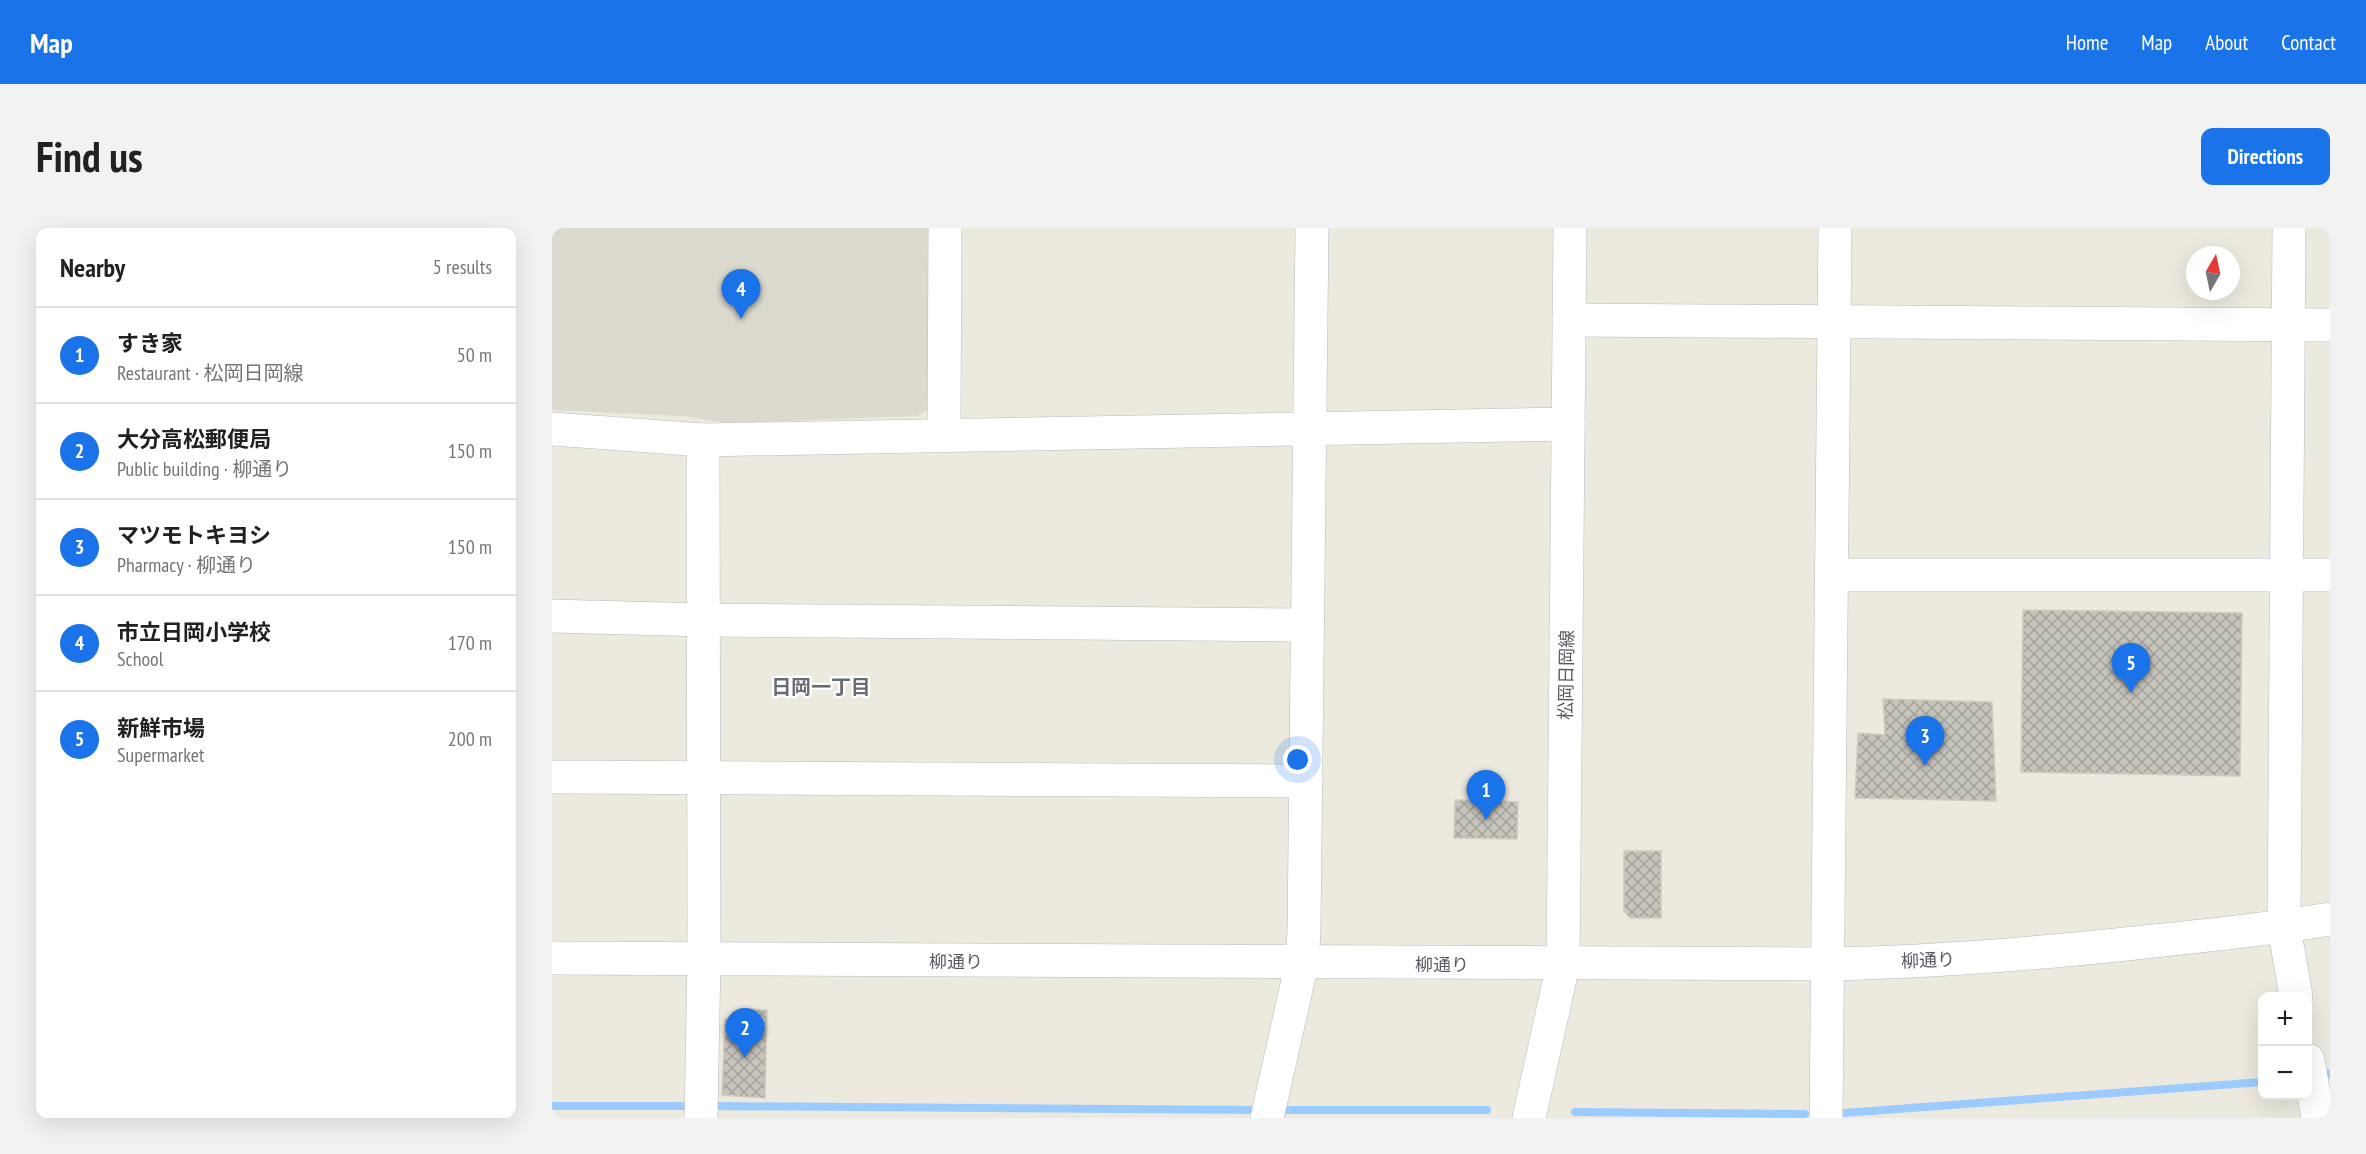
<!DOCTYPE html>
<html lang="en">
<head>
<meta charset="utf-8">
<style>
	:root { --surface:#fff; --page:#f2f2f2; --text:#202124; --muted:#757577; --line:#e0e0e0; --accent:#1a73e8 }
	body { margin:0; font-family:"PT Sans Narrow","Noto Sans JP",sans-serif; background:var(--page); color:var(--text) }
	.controls { position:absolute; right:18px; bottom:18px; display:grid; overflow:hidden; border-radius:12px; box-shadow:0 6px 24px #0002 }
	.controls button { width:54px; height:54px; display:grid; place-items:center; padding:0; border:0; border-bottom:2px solid var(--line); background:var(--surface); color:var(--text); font:30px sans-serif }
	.compass { position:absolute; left:1634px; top:18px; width:54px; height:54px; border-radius:50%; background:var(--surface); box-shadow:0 6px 24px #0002; rotate:9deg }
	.you { position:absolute; left:746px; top:532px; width:21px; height:21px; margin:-15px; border:4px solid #fff; border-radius:50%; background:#1a73e8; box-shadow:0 0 0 9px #1a73e833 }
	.badge { display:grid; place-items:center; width:39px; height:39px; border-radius:50%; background:var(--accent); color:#fff; font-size:20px; font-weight:700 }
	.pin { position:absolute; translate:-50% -50px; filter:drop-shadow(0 2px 3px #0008) }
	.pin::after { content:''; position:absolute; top:32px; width:21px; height:18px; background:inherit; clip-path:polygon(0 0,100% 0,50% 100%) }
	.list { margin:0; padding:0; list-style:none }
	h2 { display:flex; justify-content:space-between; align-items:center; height:78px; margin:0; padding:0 24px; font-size:26px }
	h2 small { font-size:20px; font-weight:400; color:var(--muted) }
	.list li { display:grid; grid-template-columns:39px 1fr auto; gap:18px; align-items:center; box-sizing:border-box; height:96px; padding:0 24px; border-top:2px solid var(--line) }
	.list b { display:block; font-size:22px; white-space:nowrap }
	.list p { margin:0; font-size:20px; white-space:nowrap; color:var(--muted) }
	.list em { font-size:20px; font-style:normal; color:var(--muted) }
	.map { position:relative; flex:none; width:1778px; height:890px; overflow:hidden; border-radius:12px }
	header { display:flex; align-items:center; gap:36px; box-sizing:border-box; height:84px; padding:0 30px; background:var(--accent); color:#fff }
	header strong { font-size:28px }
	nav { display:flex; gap:33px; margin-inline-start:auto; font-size:21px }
	.intro { display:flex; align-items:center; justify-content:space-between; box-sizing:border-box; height:144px; padding:0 36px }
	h1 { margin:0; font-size:42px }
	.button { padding:15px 27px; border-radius:12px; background:var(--accent); color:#fff; font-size:21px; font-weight:700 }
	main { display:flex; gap:36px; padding:0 36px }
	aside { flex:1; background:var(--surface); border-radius:12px; box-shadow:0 6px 24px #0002 }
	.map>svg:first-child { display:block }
	.education { fill:#dcd9ce }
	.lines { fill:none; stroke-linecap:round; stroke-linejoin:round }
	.stream { stroke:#9cccff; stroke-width:8 }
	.building { fill:url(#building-cross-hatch); stroke:#d0ccbd; stroke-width:1.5 }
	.minor-casing { stroke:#b7b9bf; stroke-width:34 }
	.tertiary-casing { stroke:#b7b9bf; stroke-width:34 }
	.secondary-casing { stroke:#b8bbc2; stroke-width:34 }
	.minor { stroke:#fff; stroke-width:33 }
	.tertiary { stroke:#fff; stroke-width:33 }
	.secondary { stroke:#fff; stroke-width:33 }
	.labels { text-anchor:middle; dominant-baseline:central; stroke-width:4.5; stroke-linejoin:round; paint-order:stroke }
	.street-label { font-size:18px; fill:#585b61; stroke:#fff }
	.neighbourhood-label { font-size:20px; font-weight:bold; fill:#696d73; stroke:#fff }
</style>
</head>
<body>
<header>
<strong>Map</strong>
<nav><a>Home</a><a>Map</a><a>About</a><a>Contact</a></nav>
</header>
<div class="intro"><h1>Find us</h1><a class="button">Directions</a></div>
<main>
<aside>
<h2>Nearby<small>5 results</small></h2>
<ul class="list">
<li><span class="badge">1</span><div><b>すき家</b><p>Restaurant · 松岡日岡線</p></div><em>50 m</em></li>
<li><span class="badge">2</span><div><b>大分高松郵便局</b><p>Public building · 柳通り</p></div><em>150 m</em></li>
<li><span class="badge">3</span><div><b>マツモトキヨシ</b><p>Pharmacy · 柳通り</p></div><em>150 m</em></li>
<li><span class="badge">4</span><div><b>市立日岡小学校</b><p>School</p></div><em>170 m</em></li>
<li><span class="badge">5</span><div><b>新鮮市場</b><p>Supermarket</p></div><em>200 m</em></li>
</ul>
</aside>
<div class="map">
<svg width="1778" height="890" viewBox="0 0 1778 890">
	<defs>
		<pattern id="building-cross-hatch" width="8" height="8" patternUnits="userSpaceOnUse" patternTransform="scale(1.5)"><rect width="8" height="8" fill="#c7c4bc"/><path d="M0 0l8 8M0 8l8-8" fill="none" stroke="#a4a29c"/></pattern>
	</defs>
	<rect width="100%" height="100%" fill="#eceadf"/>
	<path class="education" d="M0,0H380L378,181L365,188L174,195L132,188L0,182Z"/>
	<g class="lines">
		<g class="stream">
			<path d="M1776,846H1778"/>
			<path d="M0,878H133"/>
			<path d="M160,878L706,882"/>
			<path d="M735,882H935"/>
			<path d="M1023,884L1253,886"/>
			<path d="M1291,885L1710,854"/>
		</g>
	</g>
	<g class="building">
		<path d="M1471,382L1690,385L1688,548L1469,544Z"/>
		<path d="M1331,471L1440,474L1444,573L1303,570L1306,505L1333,507Z"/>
		<path d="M903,572L966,574L965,611L902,610Z"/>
		<path d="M1072,623H1109V690H1078L1072,683Z"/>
		<path d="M199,781L215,782L213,870L170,867L173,791L197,792Z"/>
	</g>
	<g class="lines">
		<defs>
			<g id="minor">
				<path d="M1737,0L1732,699L1744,768"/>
				<path d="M1017,92L1778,97"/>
				<path d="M0,201L151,212L1016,196"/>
				<path d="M392,208L393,0"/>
				<path d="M1280,347H1778"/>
				<path d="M0,388L151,392L756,397"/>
				<path d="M0,549L754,553"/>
				<path d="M1756,832L1766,890"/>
				<path d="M149,890L152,731L151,212"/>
				<path d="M715,890L750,735L752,703L760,0"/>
				<path d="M1274,890L1283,0"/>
			</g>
			<path id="tertiary" d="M0,730L1276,736C1385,734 1493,725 1602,713C1661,707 1720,701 1778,691"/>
			<path id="secondary" d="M977,890L1011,737L1018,0"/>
		</defs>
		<use href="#minor" class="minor-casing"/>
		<use href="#tertiary" class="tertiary-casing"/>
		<use href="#secondary" class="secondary-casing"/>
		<use href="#minor" class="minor"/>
		<use href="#tertiary" class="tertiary"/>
		<use href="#secondary" class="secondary"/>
	</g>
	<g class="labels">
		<g class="street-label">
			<text transform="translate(1014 447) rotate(-89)">松岡日岡線</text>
			<text transform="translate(1376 732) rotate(-2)">柳通り</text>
			<text x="404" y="733">柳通り</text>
			<text x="890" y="736">柳通り</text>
		</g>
		<g class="neighbourhood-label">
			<text x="269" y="459">日岡一丁目</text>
		</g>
	</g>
</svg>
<div class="controls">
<button>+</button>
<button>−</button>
</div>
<svg class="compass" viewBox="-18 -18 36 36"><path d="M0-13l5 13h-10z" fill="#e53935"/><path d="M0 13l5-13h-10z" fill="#757577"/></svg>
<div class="you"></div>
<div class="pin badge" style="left:934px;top:592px">1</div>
<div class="pin badge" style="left:193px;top:830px">2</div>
<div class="pin badge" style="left:1373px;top:538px">3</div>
<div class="pin badge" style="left:189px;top:91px">4</div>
<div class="pin badge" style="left:1579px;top:465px">5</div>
</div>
</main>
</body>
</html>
